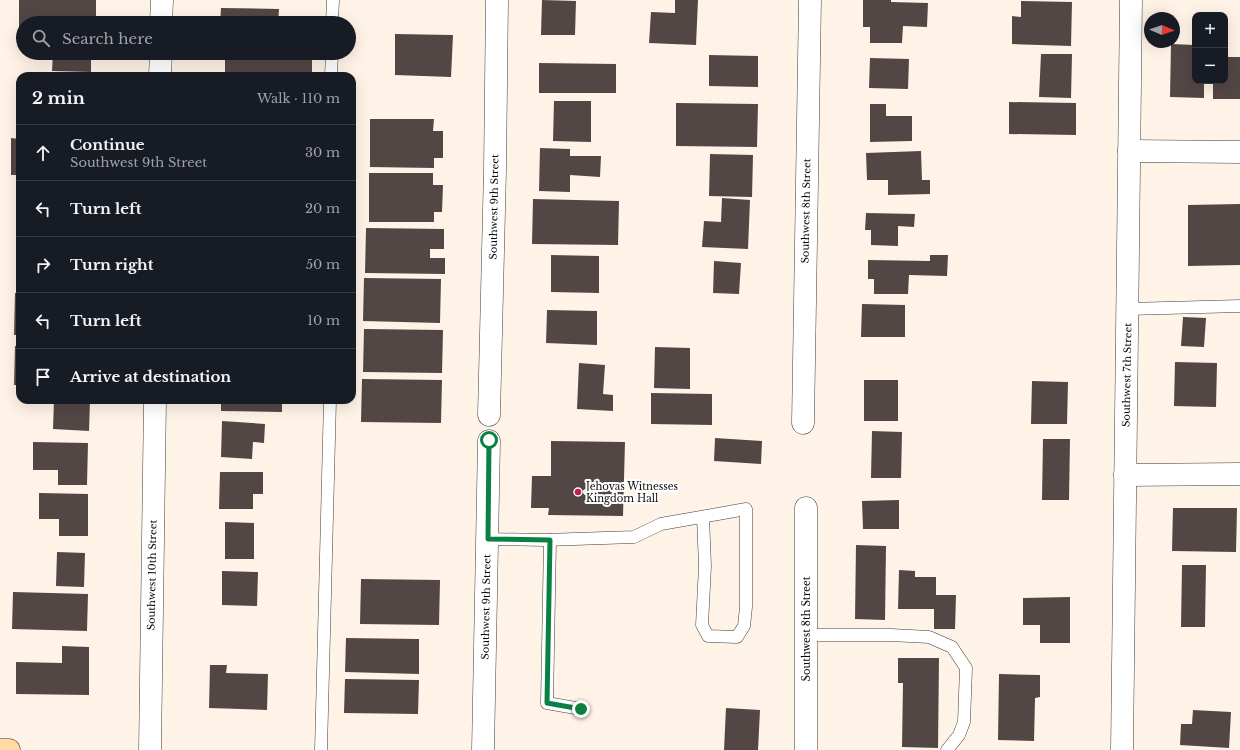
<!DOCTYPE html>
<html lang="en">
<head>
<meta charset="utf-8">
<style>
	:root { --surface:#171b24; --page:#20242c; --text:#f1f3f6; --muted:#9ea1a6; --line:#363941 }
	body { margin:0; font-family:"Libre Baskerville",serif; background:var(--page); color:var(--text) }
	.controls { position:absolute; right:12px; top:12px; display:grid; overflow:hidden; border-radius:8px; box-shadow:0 4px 16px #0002 }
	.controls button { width:36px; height:36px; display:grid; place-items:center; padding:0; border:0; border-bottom:1px solid var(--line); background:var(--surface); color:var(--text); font:20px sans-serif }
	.compass { position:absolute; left:1144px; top:12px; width:36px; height:36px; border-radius:50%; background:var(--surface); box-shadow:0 4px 16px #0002; rotate:92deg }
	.stop { position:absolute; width:12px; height:12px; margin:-9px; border:3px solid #0b8043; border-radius:50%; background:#fff }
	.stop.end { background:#0b8043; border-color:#fff; box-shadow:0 1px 4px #0008 }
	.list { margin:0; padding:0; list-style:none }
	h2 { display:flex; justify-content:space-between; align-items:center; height:52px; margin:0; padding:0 16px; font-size:17px }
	h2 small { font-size:13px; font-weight:400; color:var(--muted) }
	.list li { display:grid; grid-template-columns:26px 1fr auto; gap:12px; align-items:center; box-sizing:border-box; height:56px; padding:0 16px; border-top:1px solid var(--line) }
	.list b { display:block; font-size:15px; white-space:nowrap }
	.list p { margin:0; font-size:13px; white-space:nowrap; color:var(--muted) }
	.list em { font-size:13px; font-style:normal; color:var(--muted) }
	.icon { flex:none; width:22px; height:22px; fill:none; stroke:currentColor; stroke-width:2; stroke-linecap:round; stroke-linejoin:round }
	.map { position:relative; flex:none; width:1240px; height:750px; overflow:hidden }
	.search { position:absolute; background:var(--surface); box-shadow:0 4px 16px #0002; left:16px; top:16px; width:340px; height:44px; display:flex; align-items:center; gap:10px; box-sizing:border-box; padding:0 14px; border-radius:22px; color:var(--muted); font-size:15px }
	.panel { position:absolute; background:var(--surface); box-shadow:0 4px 16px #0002; left:16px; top:72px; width:340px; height:332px; border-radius:12px }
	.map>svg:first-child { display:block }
	.building { fill:#534746 }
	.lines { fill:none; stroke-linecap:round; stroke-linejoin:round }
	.service-casing { stroke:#3d3d3d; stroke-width:13 }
	.minor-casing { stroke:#3d3d3d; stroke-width:23 }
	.secondary-casing { stroke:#2c2c2c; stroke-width:23 }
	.service { stroke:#fff; stroke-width:12 }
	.minor { stroke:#fff; stroke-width:22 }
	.secondary { stroke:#ffdaa2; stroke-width:22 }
	.route { stroke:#0b8043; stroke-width:5 }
	.poi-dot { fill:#bc2054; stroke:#fff; stroke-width:1.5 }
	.labels { text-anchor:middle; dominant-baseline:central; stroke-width:4; stroke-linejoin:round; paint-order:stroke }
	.street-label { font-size:10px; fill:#0a0a0a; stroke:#fff }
	.poi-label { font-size:10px; fill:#0a0a0a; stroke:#fff; text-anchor:start }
</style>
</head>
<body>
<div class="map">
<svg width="1240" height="750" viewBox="0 0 1240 750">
	<rect width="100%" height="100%" fill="#fff3e7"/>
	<g class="building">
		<path d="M19,0H96V23H23V29L19,28Z"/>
		<path d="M542,0L576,1L575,35H541Z"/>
		<path d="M675,0H698L696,45L649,43L651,12L675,13Z"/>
		<path d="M863,0H891V2L928,3L927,27L903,26L902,43H870V27H863Z"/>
		<path d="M1021,1L1072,2L1071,46L1012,44V16L1021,17Z"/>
		<path d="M221,8L279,9L278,23H220Z"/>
		<path d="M395,34L453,35L451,77L395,75Z"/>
		<path d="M1171,44L1195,45V81H1204V98L1170,97Z"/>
		<path d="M53,53H97V58H91V72L52,71Z"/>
		<path d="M1041,54H1072L1071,98L1039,97Z"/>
		<path d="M709,55L758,56V87L709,86Z"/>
		<path d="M1225,57H1240V99H1213V81H1225Z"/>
		<path d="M870,58L909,59L908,89L869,88Z"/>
		<path d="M225,59L312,60V76H225Z"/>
		<path d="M539,63L616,64V93H539Z"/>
		<path d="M554,101H591V142L553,141Z"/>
		<path d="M1009,102L1076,103V135L1009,134Z"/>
		<path d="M676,103L758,104L757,147L676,146Z"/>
		<path d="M870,104H886V116H912V141L870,142Z"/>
		<path d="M370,119H434L433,131H443V158H434V168L370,167Z"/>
		<path d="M11,138L20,139V175H11Z"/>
		<path d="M540,148L570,149V156H601L600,177L570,175V192L539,191Z"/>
		<path d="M921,151L922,180H930V194L888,195V180H867L866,153Z"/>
		<path d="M710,154L753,155L752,197L709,196Z"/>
		<path d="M369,173H433V185H443L442,212H434V222H369Z"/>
		<path d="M722,198L750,200L748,249L702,247L704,221L721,222Z"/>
		<path d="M533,199L619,201L618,245L532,244Z"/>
		<path d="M1240,204V265L1188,266V205Z"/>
		<path d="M866,213L915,214L914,227L898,226V246L871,245V230H865Z"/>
		<path d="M366,228L444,229V249H430V258H445V274L365,273Z"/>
		<path d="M551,255L599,256V293L551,292Z"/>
		<path d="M930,255H948L947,276L909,275L908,294H874V279H868V260L930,261Z"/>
		<path d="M714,261L741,263L739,294L713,293Z"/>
		<path d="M364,278L441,279L440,323L363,321Z"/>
		<path d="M15,293H20V335H14Z"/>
		<path d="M862,304L905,305V337H861Z"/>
		<path d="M547,310L597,311V345L546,343Z"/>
		<path d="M1183,317L1206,318L1204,347L1181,346Z"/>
		<path d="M364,329L443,330L442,373L363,372Z"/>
		<path d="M15,346H20V385H14Z"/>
		<path d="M655,347L690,348V389L654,388Z"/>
		<path d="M1175,362L1217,363L1216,407L1174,406Z"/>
		<path d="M579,363L605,365L603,394L613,395V411L577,409Z"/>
		<path d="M362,379L442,380L441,423L361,422Z"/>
		<rect x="864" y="380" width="34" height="41"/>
		<path d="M1032,381L1068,382L1067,424H1031Z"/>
		<path d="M651,393L712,394V425L651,424Z"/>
		<path d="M54,400H90L89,431L53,429Z"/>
		<path d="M221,400H282V412L221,411Z"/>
		<path d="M222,421L265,424L264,443L253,442L252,459L221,457Z"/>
		<path d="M872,431L902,432L901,478H871Z"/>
		<path d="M715,438L762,441L761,464L714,461Z"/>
		<path d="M1043,439H1070L1069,500H1042Z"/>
		<path d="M551,441L625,442L623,516L548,515L549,508H531L532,476H551Z"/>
		<path d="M33,442L88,443L87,485H58V470H33Z"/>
		<path d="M220,472H263V494H253V509H219Z"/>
		<path d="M39,493L88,494V536H59V519H39Z"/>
		<path d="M899,500V529H863L862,501Z"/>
		<path d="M1173,508H1237L1236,552L1172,551Z"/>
		<path d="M225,522L254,523V559H225Z"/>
		<path d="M856,545L886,546L885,620L855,619Z"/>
		<path d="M57,552L85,553L84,587L56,586Z"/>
		<path d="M1182,565H1206L1205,627H1181Z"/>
		<path d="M899,570L915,571V577H936V595H956L955,629H934V609H898Z"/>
		<path d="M222,571L258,572L257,606L222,605Z"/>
		<path d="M361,579L440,580L439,625L360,624Z"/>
		<path d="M13,592L88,594L87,631L12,629Z"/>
		<path d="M1070,597V643H1040V625H1023V598Z"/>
		<path d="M346,638L419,639V674L345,672Z"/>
		<path d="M62,646L89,647V695L16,694V662L62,663Z"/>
		<path d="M898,658H939L938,748L902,747L903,683H898Z"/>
		<path d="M210,665H227L226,673L268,674L267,710L209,708Z"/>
		<path d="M999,674L1040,675V697L1035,698L1034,741L998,740Z"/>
		<path d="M345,679L419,680L418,714L344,713Z"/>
		<path d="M726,708L760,710L758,750H724Z"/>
		<path d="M1193,710L1231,712L1229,748L1180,745L1181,724H1192Z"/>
	</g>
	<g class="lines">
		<defs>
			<g id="service">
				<path d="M332,23L333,0"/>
				<path d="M331,76L332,53"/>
				<path d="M1128,309L1240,306"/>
				<path d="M488,539L545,540L634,537L661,524L746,509V607L744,626L737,637L708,636L702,625L705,566L703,517"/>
				<path d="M550,540L547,703L581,709"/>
				<path d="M806,635H891L929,637L952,647L966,668L964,722L959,735L947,750"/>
				<path d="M321,750L330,400"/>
			</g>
			<g id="minor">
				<path d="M161,23L162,0"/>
				<path d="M160,76L161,53"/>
				<path d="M1129,151L1240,152"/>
				<path d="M489,415L495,170L497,0"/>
				<path d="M803,423L810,0"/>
				<path d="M1125,475L1240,474"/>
				<path d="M150,750L155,400"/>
				<path d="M483,750L489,441"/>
				<path d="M806,750V508"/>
				<path d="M1122,750L1131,0"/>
			</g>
			<path id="secondary" d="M0,750H9"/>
		</defs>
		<use href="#service" class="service-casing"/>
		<use href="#minor" class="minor-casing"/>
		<use href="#secondary" class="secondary-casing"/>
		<use href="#service" class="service"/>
		<use href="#minor" class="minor"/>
		<use href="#secondary" class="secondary"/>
	</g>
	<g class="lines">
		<path class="route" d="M489,440L488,539L550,540L547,703L581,709"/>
	</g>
	<circle class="poi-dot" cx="578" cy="492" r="4"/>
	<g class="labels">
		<g class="street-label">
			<text transform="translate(494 207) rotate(-89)">Southwest 9th Street</text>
			<text transform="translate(806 211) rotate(-89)">Southwest 8th Street</text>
			<text transform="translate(1127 375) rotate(-89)">Southwest 7th Street</text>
			<text transform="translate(152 575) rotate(-89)">Southwest 10th Street</text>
			<text transform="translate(486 607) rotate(-89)">Southwest 9th Street</text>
			<text transform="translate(806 629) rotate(-90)">Southwest 8th Street</text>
		</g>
		<g class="poi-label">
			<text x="586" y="486">Jehovas Witnesses<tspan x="586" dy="12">Kingdom Hall</tspan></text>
		</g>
	</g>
</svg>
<div class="controls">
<button>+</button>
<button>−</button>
</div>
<svg class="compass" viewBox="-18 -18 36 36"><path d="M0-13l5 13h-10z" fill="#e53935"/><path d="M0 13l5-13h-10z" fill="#9ea1a6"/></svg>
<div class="stop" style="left:489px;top:440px"></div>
<div class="stop end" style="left:581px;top:709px"></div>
<div class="search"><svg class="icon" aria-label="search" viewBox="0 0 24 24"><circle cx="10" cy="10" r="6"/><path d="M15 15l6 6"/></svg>Search here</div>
<section class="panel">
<h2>2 min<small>Walk · 110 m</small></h2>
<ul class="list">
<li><svg class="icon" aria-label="ahead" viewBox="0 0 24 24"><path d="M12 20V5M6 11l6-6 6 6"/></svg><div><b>Continue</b><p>Southwest 9th Street</p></div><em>30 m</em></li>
<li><svg class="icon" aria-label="left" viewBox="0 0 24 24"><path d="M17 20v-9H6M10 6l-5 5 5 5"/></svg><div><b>Turn left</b></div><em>20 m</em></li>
<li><svg class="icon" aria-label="right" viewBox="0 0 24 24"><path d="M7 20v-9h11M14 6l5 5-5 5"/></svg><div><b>Turn right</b></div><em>50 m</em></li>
<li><svg class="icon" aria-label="left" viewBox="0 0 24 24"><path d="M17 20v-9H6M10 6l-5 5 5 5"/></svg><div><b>Turn left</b></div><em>10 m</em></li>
<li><svg class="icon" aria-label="arrive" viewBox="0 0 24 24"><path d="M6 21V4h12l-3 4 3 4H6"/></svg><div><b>Arrive at destination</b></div></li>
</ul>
</section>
</div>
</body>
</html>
